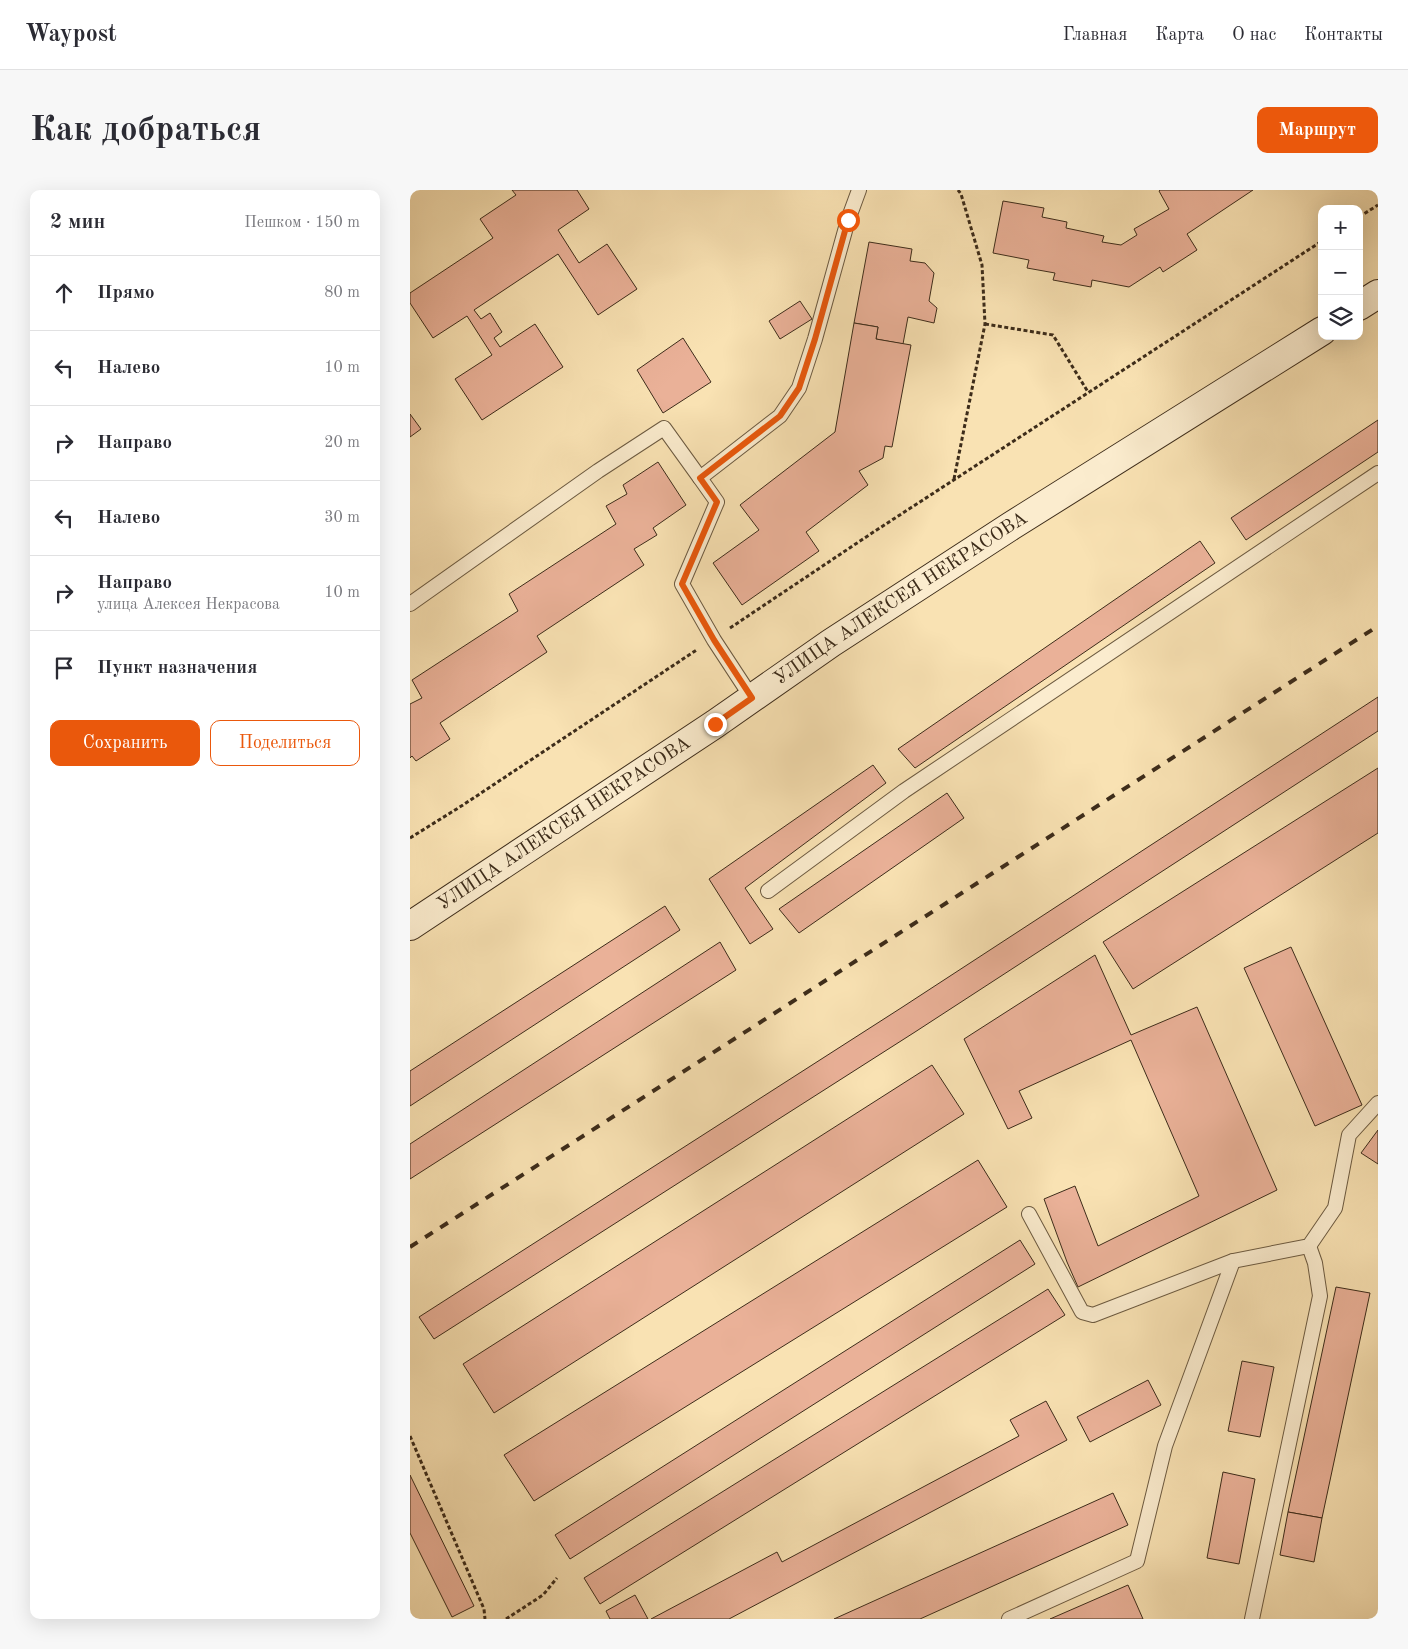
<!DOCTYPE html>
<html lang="ru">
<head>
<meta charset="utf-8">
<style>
	:root { --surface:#fff; --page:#f7f7f7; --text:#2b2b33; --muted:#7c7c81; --line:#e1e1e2; --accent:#ea580c }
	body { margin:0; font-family:"Old Standard TT",serif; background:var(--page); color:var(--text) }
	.controls { position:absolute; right:15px; top:15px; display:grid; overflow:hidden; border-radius:10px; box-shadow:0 5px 20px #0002 }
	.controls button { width:45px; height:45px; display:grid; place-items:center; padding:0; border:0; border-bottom:1px solid var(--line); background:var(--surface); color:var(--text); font:25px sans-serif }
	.stop { position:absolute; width:15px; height:15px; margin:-11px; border:4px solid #ea580c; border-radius:50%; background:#fff }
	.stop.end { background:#ea580c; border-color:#fff; box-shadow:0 1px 5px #0008 }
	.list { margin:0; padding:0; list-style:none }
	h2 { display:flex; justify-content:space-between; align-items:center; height:65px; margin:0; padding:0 20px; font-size:21px }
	h2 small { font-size:16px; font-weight:400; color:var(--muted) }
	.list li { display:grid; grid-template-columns:32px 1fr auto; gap:15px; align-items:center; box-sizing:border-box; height:75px; padding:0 20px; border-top:1px solid var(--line) }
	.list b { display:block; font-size:19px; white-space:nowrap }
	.list p { margin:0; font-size:16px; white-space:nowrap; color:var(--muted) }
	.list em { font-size:16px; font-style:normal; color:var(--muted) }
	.actions { display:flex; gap:10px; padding:15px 20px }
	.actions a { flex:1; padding:11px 0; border:1px solid var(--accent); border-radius:10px; text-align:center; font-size:18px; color:var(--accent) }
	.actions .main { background:var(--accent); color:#fff }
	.icon { flex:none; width:28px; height:28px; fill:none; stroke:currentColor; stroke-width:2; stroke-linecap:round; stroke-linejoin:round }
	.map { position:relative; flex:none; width:968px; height:1429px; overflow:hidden; border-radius:10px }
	header { display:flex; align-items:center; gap:30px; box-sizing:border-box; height:70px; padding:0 25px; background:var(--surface); border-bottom:1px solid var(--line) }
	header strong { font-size:24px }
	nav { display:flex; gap:28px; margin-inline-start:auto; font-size:18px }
	.intro { display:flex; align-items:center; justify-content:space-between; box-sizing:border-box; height:120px; padding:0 30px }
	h1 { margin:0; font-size:35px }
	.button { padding:12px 22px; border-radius:10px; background:var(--accent); color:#fff; font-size:18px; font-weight:700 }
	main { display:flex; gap:30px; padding:0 30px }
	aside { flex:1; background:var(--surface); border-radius:10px; box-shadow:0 5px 20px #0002 }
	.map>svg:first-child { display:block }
	.building { fill:#eab198; stroke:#3d2c1a }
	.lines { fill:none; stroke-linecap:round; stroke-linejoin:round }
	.lane-casing { stroke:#6c5a40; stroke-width:16 }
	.secondary-casing { stroke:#3d2c1a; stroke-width:30 }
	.path { stroke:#3d2c1a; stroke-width:3; stroke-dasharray:4 2.5; stroke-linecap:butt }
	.lane { stroke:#fbecce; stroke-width:14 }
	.secondary { stroke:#fbecce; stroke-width:28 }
	.rail { stroke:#3d2c1a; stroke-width:4; stroke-dasharray:9 9; stroke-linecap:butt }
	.route { stroke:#ea580c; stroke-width:6 }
	.labels { text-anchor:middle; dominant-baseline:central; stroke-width:4.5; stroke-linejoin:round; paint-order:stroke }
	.street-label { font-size:19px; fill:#3d2c1a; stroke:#fbecce }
</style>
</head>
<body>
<header>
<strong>Waypost</strong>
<nav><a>Главная</a><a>Карта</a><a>О нас</a><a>Контакты</a></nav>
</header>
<div class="intro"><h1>Как добраться</h1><a class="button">Маршрут</a></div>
<main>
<aside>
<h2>2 мин<small>Пешком · 150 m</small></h2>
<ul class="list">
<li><svg class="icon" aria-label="ahead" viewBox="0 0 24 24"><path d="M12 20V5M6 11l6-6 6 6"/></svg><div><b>Прямо</b></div><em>80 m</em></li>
<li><svg class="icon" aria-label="left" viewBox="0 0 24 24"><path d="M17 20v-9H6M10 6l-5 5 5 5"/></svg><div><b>Налево</b></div><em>10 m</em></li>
<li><svg class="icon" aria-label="right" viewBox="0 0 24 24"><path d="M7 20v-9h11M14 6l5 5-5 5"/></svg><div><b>Направо</b></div><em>20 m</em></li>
<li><svg class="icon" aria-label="left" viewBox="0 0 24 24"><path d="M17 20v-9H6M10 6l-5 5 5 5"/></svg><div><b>Налево</b></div><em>30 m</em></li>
<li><svg class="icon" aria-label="right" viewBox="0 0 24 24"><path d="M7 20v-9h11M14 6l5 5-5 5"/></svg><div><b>Направо</b><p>улица Алексея Некрасова</p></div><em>10 m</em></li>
<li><svg class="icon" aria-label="arrive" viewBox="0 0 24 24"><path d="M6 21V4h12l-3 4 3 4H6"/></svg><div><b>Пункт назначения</b></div></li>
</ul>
<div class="actions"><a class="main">Сохранить</a><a>Поделиться</a></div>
</aside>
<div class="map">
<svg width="968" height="1429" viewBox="0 0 968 1429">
	<rect width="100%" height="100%" fill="#f9e2b3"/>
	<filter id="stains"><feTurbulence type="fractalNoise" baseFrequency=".004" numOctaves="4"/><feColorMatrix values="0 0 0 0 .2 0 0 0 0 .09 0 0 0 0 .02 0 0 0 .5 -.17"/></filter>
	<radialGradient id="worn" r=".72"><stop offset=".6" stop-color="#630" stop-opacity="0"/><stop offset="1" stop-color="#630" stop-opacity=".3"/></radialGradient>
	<g class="building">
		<path d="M102,0H167L179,19L148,40L169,73L197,54L227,99L188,125L148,64L64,120L71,129L80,123L92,142L84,148L90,157L125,134L153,177L72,230L45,189L82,165L57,126L23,148L0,113V103L83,48L70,29L106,5Z"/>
		<path d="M750,0H843L777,44L787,60L753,82L750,77L719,97L682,90L681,97L643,90L645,83L617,78L619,70L583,63L593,11L634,18L632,27L657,32L656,38L694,46L692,52L711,55L727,45L724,39L759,19L749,1Z"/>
		<path d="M459,52L502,59L500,71L515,73L524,83L519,111L527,118L524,133L498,127L493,154L466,149L468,137L444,133Z"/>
		<path d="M390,111L402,129L370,149L359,131Z"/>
		<path d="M444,133L468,137L466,149L501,155L482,257L475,256L473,268L449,281L458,295L396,342L409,361L332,415L303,373L349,340L330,315L425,242Z"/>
		<path d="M273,148L301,192L253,223L227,180Z"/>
		<path d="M0,224L11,239L0,247Z"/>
		<path d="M968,230V262L836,350L821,328Z"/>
		<path d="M248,272L276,315L243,338L247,345L224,359L234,375L127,446L137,462L30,533L40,549L6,571L2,566L0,568V514L12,508L2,490L108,421L99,404L206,334L196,316L217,304L213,295Z"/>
		<path d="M790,351L805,373L505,578L488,559Z"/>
		<path d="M968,507V541L505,842L24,1149L9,1127L491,818Z"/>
		<path d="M463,575L476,593L335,698L363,739L340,754L299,689Z"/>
		<path d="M968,578V643L723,799L693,752Z"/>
		<path d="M537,603L554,628L389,743L369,719Z"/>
		<path d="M255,716L270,740L0,916V881Z"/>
		<path d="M310,752L326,780L0,989V954Z"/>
		<path d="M881,757L952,915L905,936L834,778Z"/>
		<path d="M685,765L721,845L787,817L867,1000L668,1097L657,1072L634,1009L665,996L688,1056L789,1006L721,850L609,901L622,928L598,939L554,849Z"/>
		<path d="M522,875L554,924L84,1223L53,1174Z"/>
		<path d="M968,940V974L951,963Z"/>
		<path d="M568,970L597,1017L124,1311L94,1265Z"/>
		<path d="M610,1050L625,1074L160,1369L145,1345Z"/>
		<path d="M926,1097L960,1103L912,1328L878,1322Z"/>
		<path d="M638,1099L655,1125L190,1414L174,1388Z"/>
		<path d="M832,1171L864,1177L850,1247L818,1241Z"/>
		<path d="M738,1190L751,1215L680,1252L667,1227Z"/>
		<path d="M636,1211L657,1250L319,1429H241L367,1362L372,1372L609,1246L600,1230Z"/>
		<path d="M813,1282L845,1289L829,1374L797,1368Z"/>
		<path d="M0,1285L64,1416L42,1427L0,1343Z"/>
		<path d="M703,1303L718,1335L510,1429H424Z"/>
		<path d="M878,1322L912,1328L904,1372L870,1365Z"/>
		<path d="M718,1395L733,1429H640Z"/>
		<path d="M225,1405L238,1429H200L196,1421Z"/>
	</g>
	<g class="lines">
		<defs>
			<g id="lane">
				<path d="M0,414L188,281L254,238L290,288"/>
				<path d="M342,508L304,450L272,394L307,312L290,288L370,226L389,198L405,149L438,30L449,0"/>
				<path d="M358,701L494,601L968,283"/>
				<path d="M619,1024L672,1122L683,1125L823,1071L899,1056L925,1018L939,945L968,913"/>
				<path d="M599,1429L727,1371L755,1256L823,1071"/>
				<path d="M842,1429L910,1106L905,1073L899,1056"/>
			</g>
			<g id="secondary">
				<path d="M949,116L968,104"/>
				<path id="s1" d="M0,736L305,534L421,453L601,336L912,141"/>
			</g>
		</defs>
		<use href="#lane" class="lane-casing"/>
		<use href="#secondary" class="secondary-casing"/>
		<g class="path">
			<path d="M949,27L968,15"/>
			<path d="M575,134L643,145L678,202"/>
			<path d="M544,289L575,134L572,75L551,4L548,0"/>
			<path d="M320,438L462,343L912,51"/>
			<path d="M0,648L53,615L288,459"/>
			<path d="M0,1246L74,1419L75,1429"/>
			<path d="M96,1429L133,1405L147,1388"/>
		</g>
		<use href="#lane" class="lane"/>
		<use href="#secondary" class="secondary"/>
		<path class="rail" d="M0,1057L968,436"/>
	</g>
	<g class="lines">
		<path class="route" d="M305,534L342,508L304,450L272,394L307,312L290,288L370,226L389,198L405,149L438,30"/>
	</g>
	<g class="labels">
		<g class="street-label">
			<text stroke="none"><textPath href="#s1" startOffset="590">УЛИЦА АЛЕКСЕЯ НЕКРАСОВА</textPath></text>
			<text stroke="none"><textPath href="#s1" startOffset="185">УЛИЦА АЛЕКСЕЯ НЕКРАСОВА</textPath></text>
		</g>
	</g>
	<rect width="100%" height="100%" filter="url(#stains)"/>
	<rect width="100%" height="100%" fill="url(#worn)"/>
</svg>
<div class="controls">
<button>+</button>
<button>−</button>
<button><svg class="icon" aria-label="layers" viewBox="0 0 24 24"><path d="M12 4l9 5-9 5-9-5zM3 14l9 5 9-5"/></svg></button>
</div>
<div class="stop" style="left:438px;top:30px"></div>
<div class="stop end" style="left:305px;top:534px"></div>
</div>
</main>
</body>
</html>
